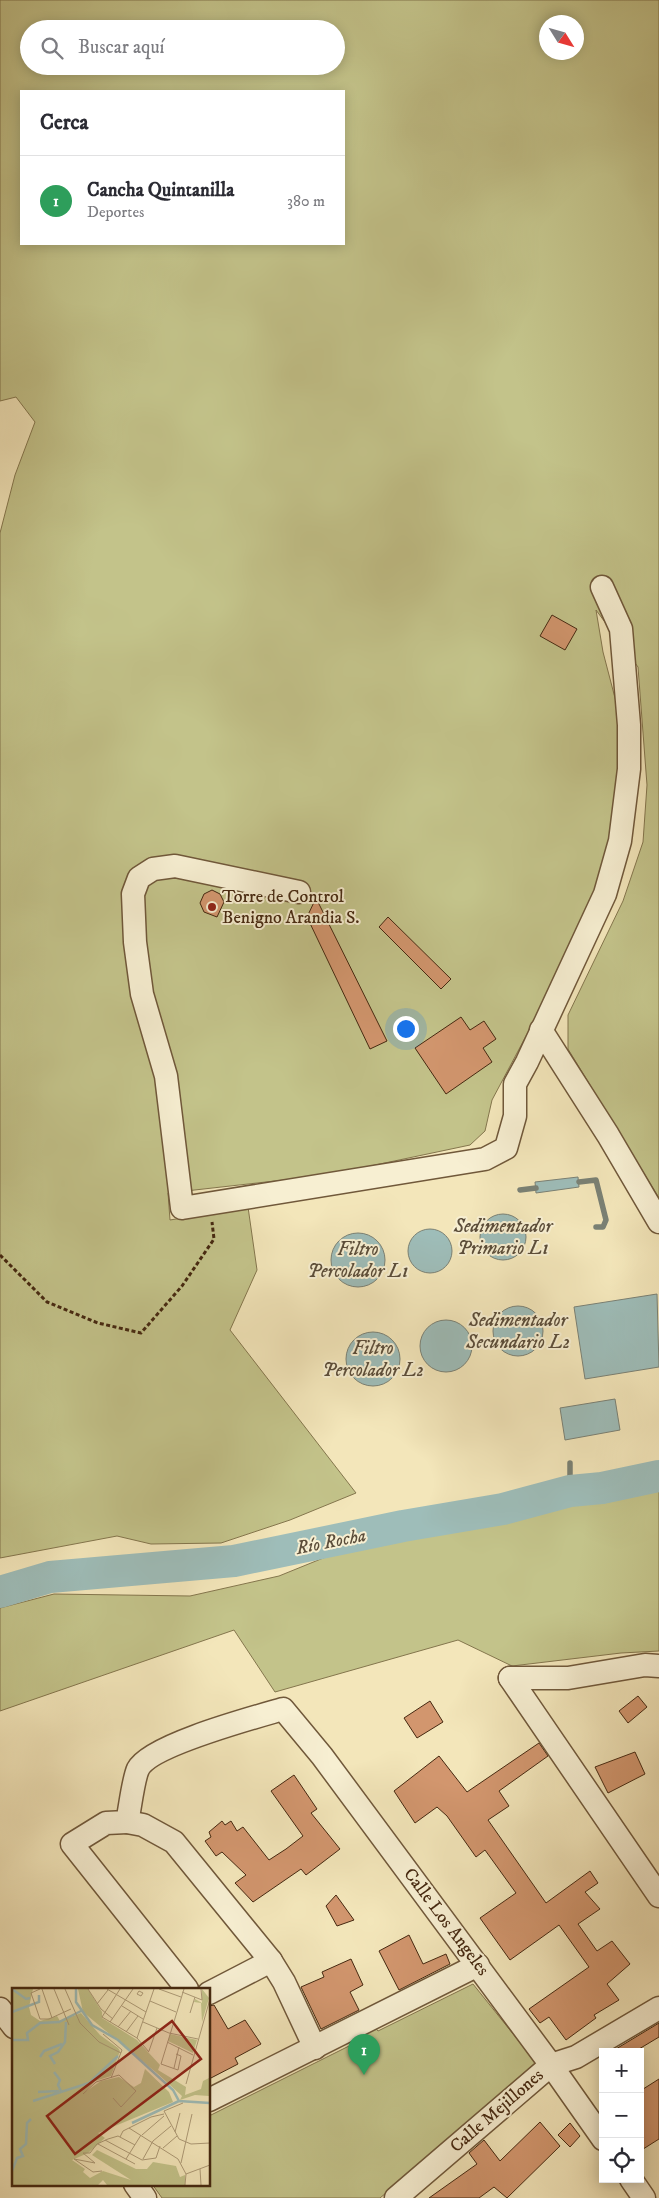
<!DOCTYPE html>
<html lang="es">
<head>
<meta charset="utf-8">
<style>
	:root { --surface:#fff; --page:#f7f7f7; --text:#2b2b33; --muted:#7c7c81; --line:#e1e1e2; --accent:#8f2418 }
	body { margin:0; font-family:"IM FELL DW Pica",serif; background:var(--page); color:var(--text) }
	.controls { position:absolute; right:15px; bottom:15px; display:grid; overflow:hidden; border-radius:0px; box-shadow:0 2px 12px #0003 }
	.controls button { width:45px; height:45px; display:grid; place-items:center; padding:0; border:0; border-bottom:1px solid var(--line); background:var(--surface); color:var(--text); font:25px sans-serif }
	.compass { position:absolute; left:539px; top:15px; width:45px; height:45px; border-radius:50%; background:var(--surface); box-shadow:0 2px 12px #0003; rotate:127deg }
	.you { position:absolute; left:405px; top:1028px; width:18px; height:18px; margin:-12px; border:4px solid #fff; border-radius:50%; background:#1a73e8; box-shadow:0 0 0 8px #1a73e833 }
	.badge { display:grid; place-items:center; width:32px; height:32px; border-radius:50%; background:var(--accent); color:#fff; font-size:16px; font-weight:700 }
	.pin { position:absolute; translate:-50% -41px; filter:drop-shadow(0 1px 2px #0008) }
	.pin::after { content:''; position:absolute; top:26px; width:18px; height:15px; background:inherit; clip-path:polygon(0 0,100% 0,50% 100%) }
	.list { margin:0; padding:0; list-style:none }
	h2 { display:flex; justify-content:space-between; align-items:center; height:65px; margin:0; padding:0 20px; font-size:21px }
	h2 small { font-size:16px; font-weight:400; color:var(--muted) }
	.list li { display:grid; grid-template-columns:32px 1fr auto; gap:15px; align-items:center; box-sizing:border-box; height:90px; padding:0 20px; border-top:1px solid var(--line) }
	.list b { display:block; font-size:19px; white-space:nowrap }
	.list p { margin:0; font-size:16px; white-space:nowrap; color:var(--muted) }
	.list em { font-size:16px; font-style:normal; color:var(--muted) }
	.icon { flex:none; width:28px; height:28px; fill:none; stroke:currentColor; stroke-width:2; stroke-linecap:round; stroke-linejoin:round }
	.map { position:relative; flex:none; width:659px; height:2198px; overflow:hidden }
	.search { position:absolute; background:var(--surface); box-shadow:0 2px 12px #0003; left:20px; top:20px; width:325px; height:55px; display:flex; align-items:center; gap:12px; box-sizing:border-box; padding:0 18px; border-radius:28px; color:var(--muted); font-size:19px }
	.panel { position:absolute; background:var(--surface); box-shadow:0 2px 12px #0003; left:20px; top:90px; width:325px; height:155px; border-radius:0px }
	.map>svg:first-child { display:block }
	.green { fill:#c3c38a; stroke:#84764d; fill-rule:evenodd }
	.water { fill:#9ebdb9; stroke:#7a8175 }
	.lines { fill:none; stroke-linecap:round; stroke-linejoin:round }
	.stream { stroke:#7a8175; stroke-width:5.5 }
	.river { stroke:#9ebdb9; stroke-width:32 }
	.building { fill:#d2966e; stroke:#452810 }
	.minor-casing { stroke:#70583a; stroke-width:25 }
	.path { stroke:#452810; stroke-width:3; stroke-dasharray:4 2.5; stroke-linecap:butt }
	.minor { stroke:#f7efd2; stroke-width:22 }
	.poi-dot { fill:#8f2418; stroke:#f7efd2; stroke-width:2 }
	.labels { text-anchor:middle; dominant-baseline:central; stroke-width:4; stroke-linejoin:round; paint-order:stroke }
	.poi-label { font-size:18px; fill:#452810; stroke:#f7efd2; text-anchor:start }
	.street-label { font-size:18px; fill:#452810; stroke:#f7efd2 }
	.water-label { font-size:19px; font-style:italic; fill:#5b4d3a; stroke:#f7efd2 }
	.inset-river { fill:none; stroke:#9ebdb9; stroke-width:2.5 }
	.inset-road { fill:none; stroke:#ad9a76; stroke-width:1 }
	.view { fill:#8f2418; fill-opacity:0.15; stroke:#8f2418; stroke-width:2.5 }
	.inset-edge { fill:none; stroke:#452810; stroke-width:2.5 }
</style>
</head>
<body>
<div class="map">
<svg width="659" height="2198" viewBox="0 0 659 2198">
	<rect width="100%" height="100%" fill="#f3e6ba"/>
	<filter id="stains"><feTurbulence type="fractalNoise" baseFrequency=".004" numOctaves="4"/><feColorMatrix values="0 0 0 0 .2 0 0 0 0 .09 0 0 0 0 .02 0 0 0 .5 -.17"/></filter>
	<radialGradient id="worn" r=".72"><stop offset=".6" stop-color="#630" stop-opacity="0"/><stop offset="1" stop-color="#630" stop-opacity=".3"/></radialGradient>
	<g class="green">
		<path d="M0,0H659V1198L568,1049V1015L623,901L643,842L647,785L638,667L596,610L603,652L621,721L625,761L608,846L595,894L542,1006L492,1100L485,1131L470,1145L328,1175L168,1193L170,1220L248,1207L257,1270L230,1330L356,1493L290,1520L221,1543L151,1544L117,1536L0,1558V533L15,475L35,422L16,397L0,401ZM546,22H576V52H546ZM29,29H336V66H29ZM21,91H344V244H21Z"/>
		<path d="M659,1482V1651L621,1653L512,1666L458,1640L275,1692L234,1630L0,1711V1608L54,1594L190,1596L279,1576L343,1550L414,1537L436,1523L491,1521L615,1490Z"/>
		<path d="M473,1984L538,2065L380,2198H162L152,2184H209V2116L353,2044L374,2026L378,2031Z"/>
	</g>
	<g class="water">
		<path d="M578,1177L579,1187L536,1193L535,1182Z"/>
		<circle cx="503" cy="1237" r="23"/>
		<circle cx="430" cy="1251" r="22"/>
		<circle cx="358" cy="1260" r="27"/>
		<path d="M657,1294L659,1367L585,1379L574,1307Z"/>
		<circle cx="518" cy="1331" r="25"/>
		<circle cx="446" cy="1346" r="26"/>
		<circle cx="373" cy="1359" r="27"/>
		<path d="M615,1399L620,1430L565,1440L560,1408Z"/>
	</g>
	<g class="lines">
		<g class="stream">
			<path d="M579,1182L596,1180L606,1220L603,1227H596"/>
			<path d="M520,1190L536,1188"/>
			<path d="M570,1463V1491"/>
		</g>
		<path class="river" d="M0,1592L50,1577L234,1561L403,1526L503,1509L570,1491L602,1488L659,1476"/>
	</g>
	<g class="building">
		<path d="M552,615L577,629L565,650L540,636Z"/>
		<path d="M212,890L220,894L224,902L217,917L204,912L200,903L204,894Z"/>
		<path d="M316,898L387,1041L370,1049L307,917Z"/>
		<path d="M388,917L451,979L441,989L379,927Z"/>
		<path d="M461,1017L470,1030L484,1021L496,1039L483,1048L492,1062L446,1094L415,1048Z"/>
		<path d="M638,1696L647,1707L628,1723L619,1711Z"/>
		<path d="M430,1701L443,1722L417,1738L404,1718Z"/>
		<path d="M539,1743L548,1756L499,1791L509,1806L488,1820L546,1903L590,1871L598,1883L585,1892L600,1909L578,1924L597,1951L612,1941L630,1964L607,1984L619,2000L594,2015L596,2018L566,2040L549,2017L540,2023L529,2009L589,1967L559,1925L510,1960L480,1918L516,1893L485,1850L476,1857L447,1816L437,1807L415,1823L394,1791L439,1756L467,1792Z"/>
		<path d="M635,1752L645,1774L608,1793L595,1767Z"/>
		<path d="M294,1775L317,1809L311,1813L340,1849L306,1875L301,1869L253,1902L235,1883L246,1875L222,1852L216,1856L205,1841L211,1837L209,1832L222,1821L225,1825L231,1821L237,1831L243,1827L269,1860L286,1849L303,1836L271,1791Z"/>
		<path d="M336,1895L354,1920L337,1926L326,1906Z"/>
		<path d="M409,1935L423,1964L446,1954L450,1964L399,1990L379,1951Z"/>
		<path d="M351,1959L363,1985L350,1992L359,2010L321,2029L301,1987L324,1977L322,1972Z"/>
		<path d="M214,2005L228,2029L245,2020L261,2044L235,2058L238,2064L209,2079V2006Z"/>
		<path d="M659,2023V2037L634,2052H611Z"/>
		<path d="M659,2079V2139L640,2151V2091Z"/>
		<path d="M540,2122L560,2146L507,2198L494,2187L479,2198H429L477,2164L469,2153L484,2140L500,2161Z"/>
		<path d="M570,2123L580,2136L570,2147L558,2135Z"/>
	</g>
	<g class="lines">
		<defs>
			<g id="minor">
				<path d="M299,892L175,866L153,869L139,878L133,894L135,942L142,994L166,1076L182,1208L485,1159L506,1148L515,1116V1084L527,1062L605,894L620,841L629,769V725L621,629L602,587"/>
				<path d="M541,1030L608,1135L659,1222"/>
				<path d="M510,1678L659,1896"/>
				<path d="M510,1678H568L645,1665L659,1666"/>
				<path d="M127,1822L143,1825L174,1842L271,1961L284,1982L315,2048"/>
				<path d="M187,1989L72,1844L106,1823L127,1822C130,1809 133,1780 138,1769C150,1745 256,1717 283,1709L322,1756L551,2065L603,2139"/>
				<path d="M209,1993L271,1961"/>
				<path d="M0,2009L14,2027"/>
				<path d="M209,2100L478,1965"/>
				<path d="M631,2179L644,2198"/>
				<path d="M135,2184L145,2198"/>
				<path d="M396,2198L551,2065L576,2057L659,2008"/>
			</g>
		</defs>
		<use href="#minor" class="minor-casing"/>
		<path class="path" d="M0,1255L47,1302L98,1323L141,1333L182,1286L214,1239L212,1222"/>
		<use href="#minor" class="minor"/>
	</g>
	<circle class="poi-dot" cx="212" cy="907" r="5"/>
	<g class="labels">
		<g class="poi-label">
			<text x="222" y="897">Torre de Control<tspan x="222" dy="21">Benigno Arandia S.</tspan></text>
		</g>
		<g class="street-label">
			<text transform="translate(446 1922) rotate(53)">Calle Los Angeles</text>
			<text transform="translate(497 2111) rotate(-41)">Calle Mejillones</text>
		</g>
		<g class="water-label">
			<text x="503" y="1226">Sedimentador<tspan x="503" dy="22">Primario L1</tspan></text>
			<text x="358" y="1249">Filtro<tspan x="358" dy="22">Percolador L1</tspan></text>
			<text x="518" y="1320">Sedimentador<tspan x="518" dy="22">Secundario L2</tspan></text>
			<text x="373" y="1348">Filtro<tspan x="373" dy="22">Percolador L2</tspan></text>
			<text transform="translate(331 1542) rotate(-11)">Río Rocha</text>
		</g>
	</g>
	<g transform="translate(12 1988)">
		<rect width="198" height="198" fill="#f3e6ba"/>
		<path d="M0,1H21L17,19L19,27L28,33L45,28L48,33L69,25L88,47L106,60L108,63L99,88L83,93L73,104L89,93L107,89L122,99L129,95L133,81L157,104L161,114L86,145L93,150L76,165L60,172L73,181L71,184L78,190L91,183L119,192L80,167L85,162L124,181H135L141,174L164,178L168,189L173,187V197H95L91,192L86,197H0ZM66,1H76L90,24V30L125,52L148,77L146,82L174,99L173,107L189,101L191,93L197,90V108L183,107L168,112L170,108L146,86L71,24ZM190,1L197,10L190,34L189,15L182,14L183,11L190,15ZM158,46L185,52L181,65L156,53Z" fill="#c3c38a"/>
		<path class="inset-river" d="M0,1L14,11L18,10M64,1V14L80,37L106,52L161,102L167,113L198,115M0,24L27,14V7M0,52H16L15,45L28,35L47,34L69,23M28,69L32,63L50,56M43,76L38,68L46,64L53,54L54,34M42,84L48,92L46,97L49,103M26,104L47,103M21,113L77,95L106,68M120,135L167,113M0,183L5,170L11,168L8,161L14,156L15,135L19,131"/>
		<path class="inset-road" d="M28,1L19,5L28,31H37L59,21M30,1L40,30M42,1L57,37M53,1L68,35L87,54L109,65M76,1L89,21L101,31M95,1L134,24M108,1L90,29L125,50L137,64M147,1L169,9M127,3L131,5L129,8L125,6ZM170,4L190,12L189,1M138,13L164,24M85,16L96,2M110,18L131,31M178,25L183,9M98,34L121,1M131,34L157,45L186,51M106,39L119,23M114,44L126,28M91,46L110,62L99,90M125,50L142,1M155,54L181,67M137,63L145,40M164,66L169,68L166,82L149,76L172,1M162,80L167,59M174,96L198,11M71,106L84,94L107,87L124,103L109,119L101,110M171,115L152,123L167,151L179,156L198,155M117,140L166,171L174,186L173,197M163,144L168,125M130,147L152,128M108,149L111,143L139,129L152,126M93,152L130,172L144,170L148,158M86,156L123,176M151,160L165,148M114,171L129,147M131,171L141,153L159,138M169,175L180,126M188,181L189,197M90,183L81,184L62,171L83,175L71,165H78L85,156L96,151L106,148L123,157M174,186L198,177"/>
		<path class="view" d="M160,33L189,71L63,166L35,128Z"/>
		<rect width="198" height="198" class="inset-edge"/>
	</g>
	<rect width="100%" height="100%" filter="url(#stains)"/>
	<rect width="100%" height="100%" fill="url(#worn)"/>
</svg>
<div class="controls">
<button>+</button>
<button>−</button>
<button><svg class="icon" aria-label="locate" viewBox="0 0 24 24"><circle cx="12" cy="12" r="6"/><path d="M12 2v4M12 18v4M2 12h4M18 12h4"/></svg></button>
</div>
<svg class="compass" viewBox="-18 -18 36 36"><path d="M0-13l5 13h-10z" fill="#e53935"/><path d="M0 13l5-13h-10z" fill="#7c7c81"/></svg>
<div class="you"></div>
<div class="pin badge" style="left:364px;top:2075px;background:#2e9e5b">1</div>
<div class="search"><svg class="icon" aria-label="search" viewBox="0 0 24 24"><circle cx="10" cy="10" r="6"/><path d="M15 15l6 6"/></svg>Buscar aquí</div>
<section class="panel">
<h2>Cerca<small></small></h2>
<ul class="list">
<li><span class="badge" style="background:#2e9e5b">1</span><div><b>Cancha Quintanilla</b><p>Deportes</p></div><em>380 m</em></li>
</ul>
</section>
</div>
</body>
</html>
